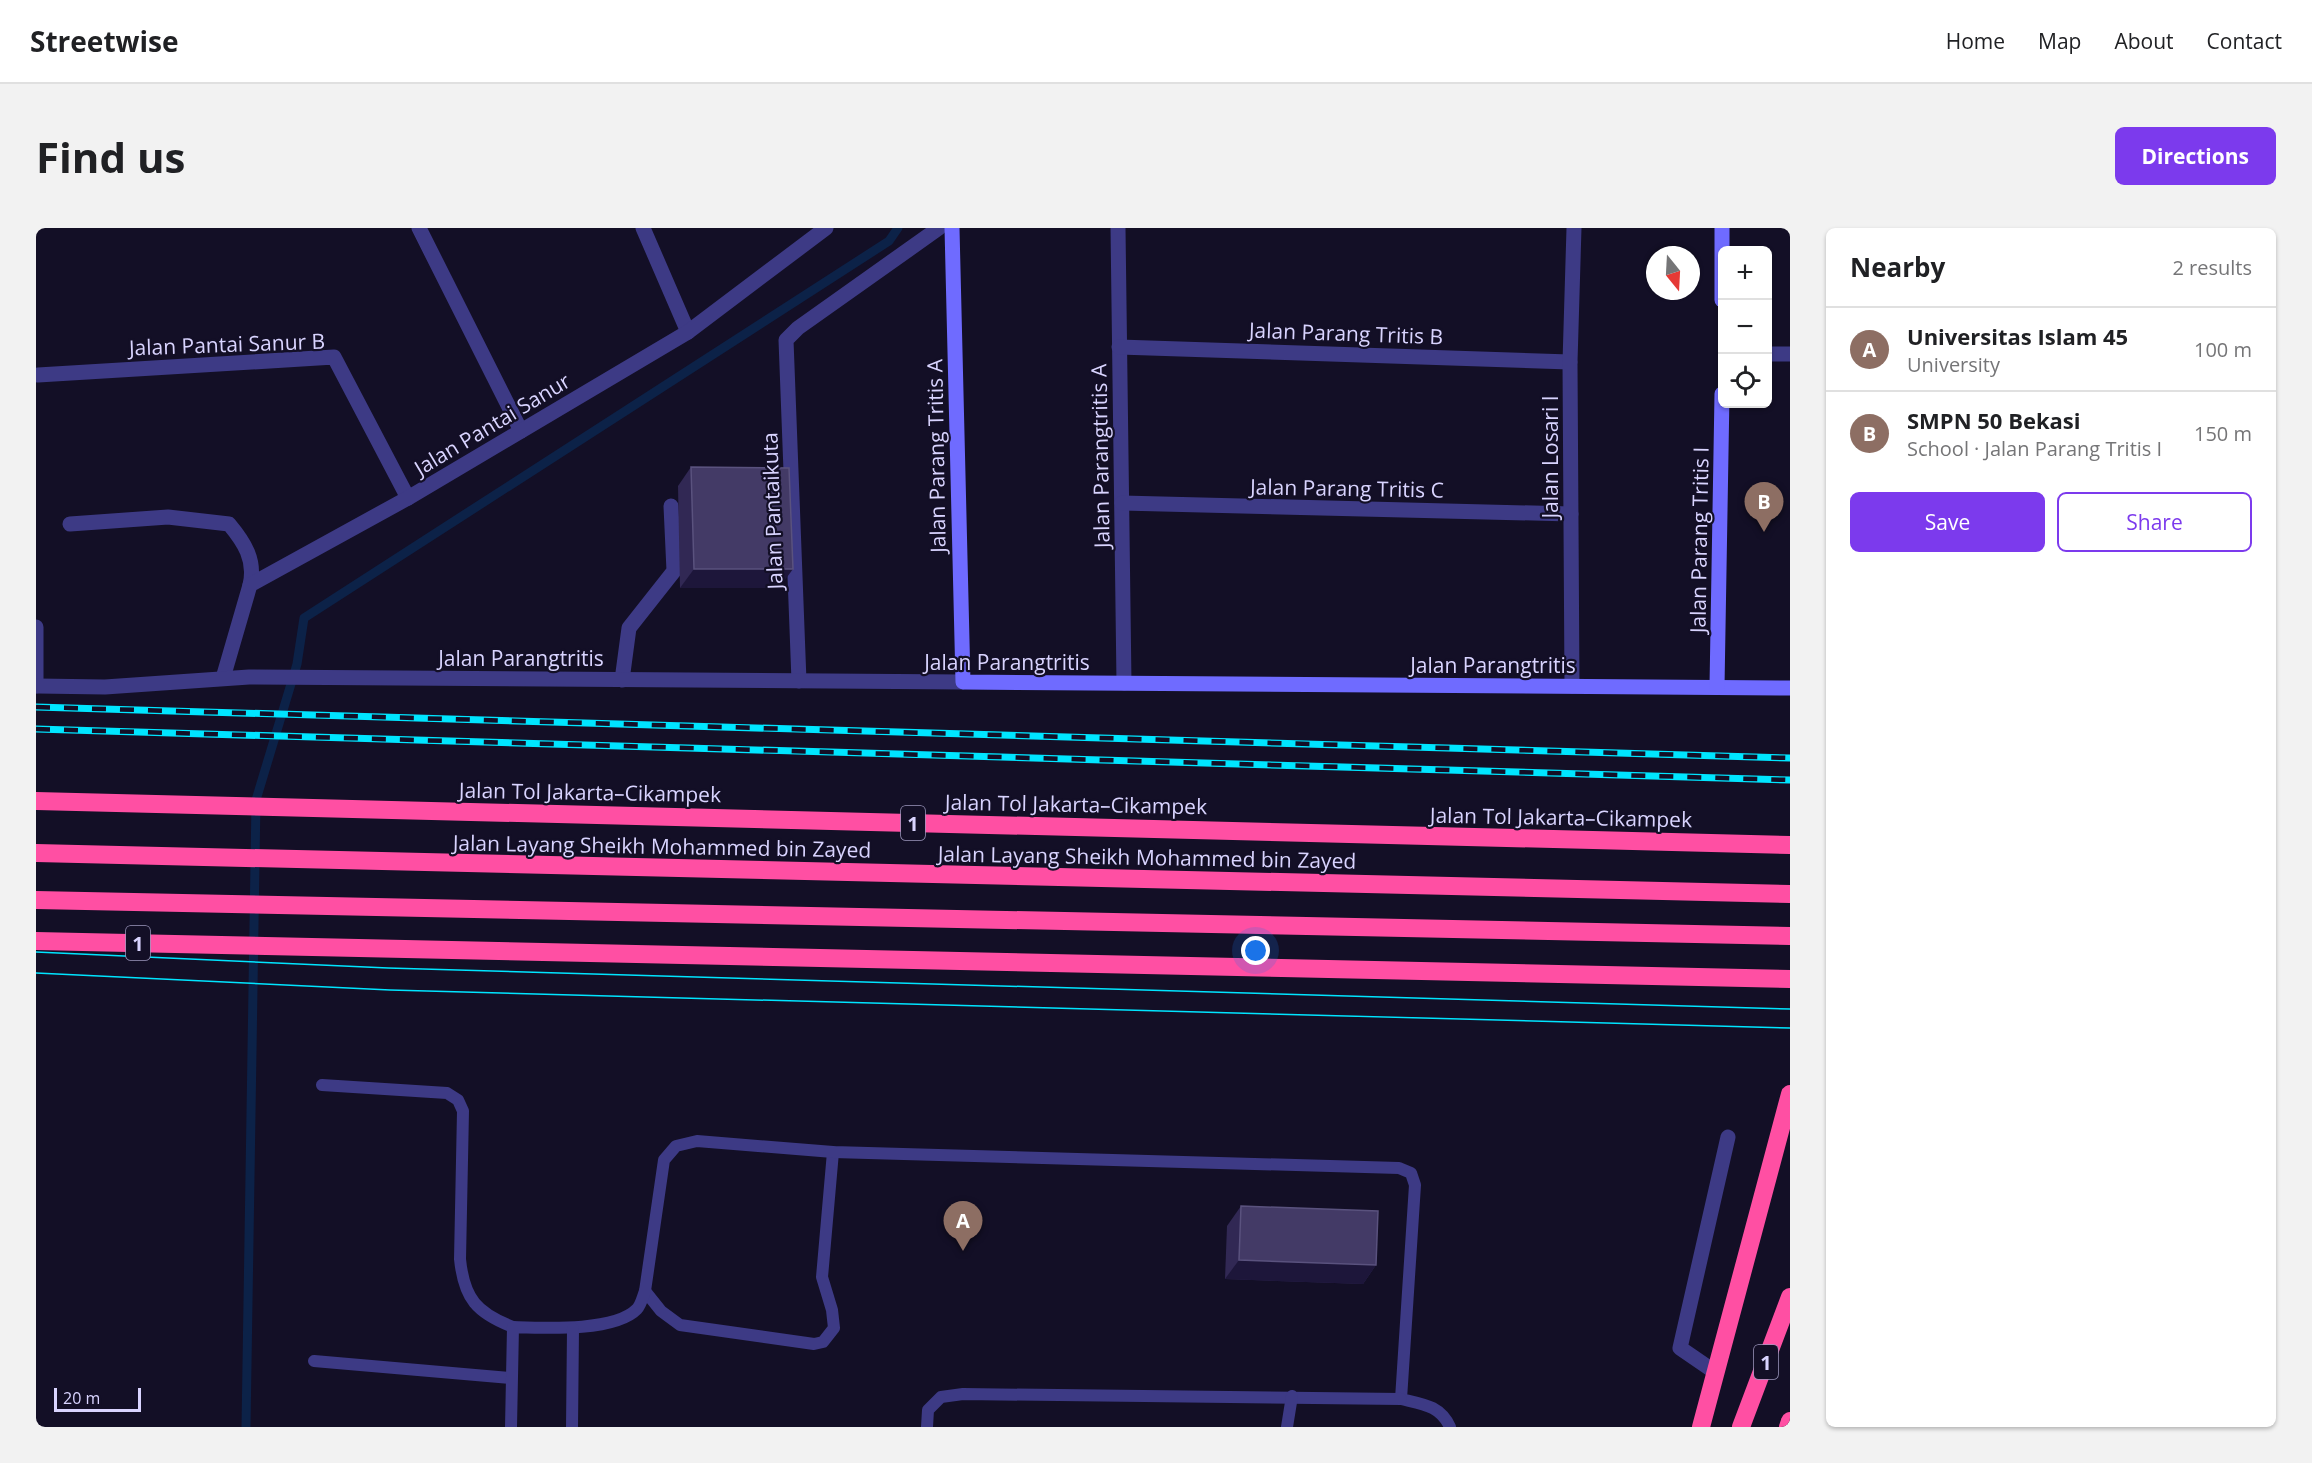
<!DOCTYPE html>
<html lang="en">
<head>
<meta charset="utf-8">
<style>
	:root { --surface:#fff; --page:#f2f2f2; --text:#202124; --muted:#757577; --line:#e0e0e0; --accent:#7c3aed }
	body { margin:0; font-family:"Open Sans",sans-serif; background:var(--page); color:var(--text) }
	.controls { position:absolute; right:18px; top:18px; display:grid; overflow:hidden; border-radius:9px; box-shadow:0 2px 4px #0004 }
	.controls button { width:54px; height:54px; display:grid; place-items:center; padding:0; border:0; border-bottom:2px solid var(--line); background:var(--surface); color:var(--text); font:30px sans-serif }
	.compass { position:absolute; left:1610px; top:18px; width:54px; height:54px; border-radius:50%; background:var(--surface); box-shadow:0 2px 4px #0004; rotate:162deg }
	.scale { position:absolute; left:18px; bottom:15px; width:87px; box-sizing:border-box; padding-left:6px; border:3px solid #d9d4ff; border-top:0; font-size:16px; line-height:21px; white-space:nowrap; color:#d9d4ff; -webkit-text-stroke:4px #130f26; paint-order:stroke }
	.you { position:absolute; left:1220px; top:723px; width:21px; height:21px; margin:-15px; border:4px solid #fff; border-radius:50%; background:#1a73e8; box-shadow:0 0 0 9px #1a73e833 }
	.badge { display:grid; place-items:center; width:39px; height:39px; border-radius:50%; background:var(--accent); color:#fff; font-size:20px; font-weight:700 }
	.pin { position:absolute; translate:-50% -50px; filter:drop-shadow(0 2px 3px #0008) }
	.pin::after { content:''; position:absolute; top:32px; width:21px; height:18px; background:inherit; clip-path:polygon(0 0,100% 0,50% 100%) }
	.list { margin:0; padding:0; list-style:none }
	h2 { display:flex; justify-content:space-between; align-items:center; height:78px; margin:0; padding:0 24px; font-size:26px }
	h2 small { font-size:20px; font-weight:400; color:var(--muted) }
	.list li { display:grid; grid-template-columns:39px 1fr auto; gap:18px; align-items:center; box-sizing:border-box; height:84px; padding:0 24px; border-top:2px solid var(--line) }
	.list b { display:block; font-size:22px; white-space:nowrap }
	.list p { margin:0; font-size:20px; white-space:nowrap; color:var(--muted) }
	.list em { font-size:20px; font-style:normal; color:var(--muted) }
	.actions { display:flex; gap:12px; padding:18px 24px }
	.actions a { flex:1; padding:14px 0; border:2px solid var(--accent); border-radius:9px; text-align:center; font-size:21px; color:var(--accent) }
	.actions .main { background:var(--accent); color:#fff }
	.icon { flex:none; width:33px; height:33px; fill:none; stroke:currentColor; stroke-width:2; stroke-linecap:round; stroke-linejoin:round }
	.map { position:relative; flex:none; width:1754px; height:1199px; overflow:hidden; border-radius:9px }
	header { display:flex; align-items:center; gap:36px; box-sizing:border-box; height:84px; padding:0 30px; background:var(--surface); border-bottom:2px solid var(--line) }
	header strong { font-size:28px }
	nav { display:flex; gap:33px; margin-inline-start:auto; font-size:21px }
	.intro { display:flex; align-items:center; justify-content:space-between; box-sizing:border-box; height:144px; padding:0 36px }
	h1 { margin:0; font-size:42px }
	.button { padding:15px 27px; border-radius:9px; background:var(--accent); color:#fff; font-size:21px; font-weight:700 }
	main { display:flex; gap:36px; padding:0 36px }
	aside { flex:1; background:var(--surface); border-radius:9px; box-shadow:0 2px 4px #0004 }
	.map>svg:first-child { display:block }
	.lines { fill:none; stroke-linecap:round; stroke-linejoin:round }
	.stream { stroke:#0c2248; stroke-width:9 }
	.lane { stroke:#3d3a85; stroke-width:12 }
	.street { stroke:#3d3a85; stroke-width:15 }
	.secondary { stroke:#6f6bff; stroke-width:15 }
	.highway { stroke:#ff4fa3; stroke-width:18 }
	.tram { stroke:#00e5ff; stroke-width:1.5 }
	.rail-casing { stroke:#00e5ff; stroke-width:7 }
	.rail { stroke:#130f26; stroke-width:4.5; stroke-dasharray:14; stroke-linecap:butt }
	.wall { fill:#312854 }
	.shaded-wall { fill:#1d163a }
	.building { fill:#433a66; stroke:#5a527e; stroke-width:1.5 }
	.labels { text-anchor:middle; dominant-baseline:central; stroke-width:4.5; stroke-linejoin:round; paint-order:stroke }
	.shield { fill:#130f26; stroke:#9e99be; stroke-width:1.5 }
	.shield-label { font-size:20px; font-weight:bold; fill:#d9d4ff }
	.street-label { font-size:21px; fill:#d9d4ff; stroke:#130f26 }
</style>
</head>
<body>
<header>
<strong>Streetwise</strong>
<nav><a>Home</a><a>Map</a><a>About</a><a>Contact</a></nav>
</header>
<div class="intro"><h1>Find us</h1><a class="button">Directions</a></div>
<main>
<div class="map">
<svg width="1754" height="1199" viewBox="0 0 1754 1199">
	<rect width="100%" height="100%" fill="#130f26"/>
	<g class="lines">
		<path class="stream" d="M210,1199L220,572L261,436L268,390L853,13L862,0"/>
		<g class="lane">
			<path d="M286,857L411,865L422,872L427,883L424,1031C428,1071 441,1085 477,1099"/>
			<path d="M609,1063L625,1083L644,1097L778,1116L787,1114L798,1100L796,1082L786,1049L797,924"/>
			<path d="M278,1133L475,1150"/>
			<path d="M475,1199L477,1099C507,1100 579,1104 601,1081C605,1077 607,1068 609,1063L628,932L640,918L661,913L797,924L1363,940L1375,945L1379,957L1365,1171C1386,1176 1404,1177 1414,1199"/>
			<path d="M536,1199L537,1101"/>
			<path d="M891,1199L892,1182L905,1169L927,1166L1365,1171"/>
			<path d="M1251,1199L1256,1168"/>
		</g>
		<g class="street">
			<path d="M383,0L485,203"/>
			<path d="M607,0L652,104"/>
			<path d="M1082,0L1088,455"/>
			<path d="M1083,119L1534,134"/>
			<path d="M1732,126H1754"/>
			<path d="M2,147L298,129L372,270"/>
			<path d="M1086,275L1535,286"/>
			<path d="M34,296L132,289L193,296C208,314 220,332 214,357"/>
			<path d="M0,399V458"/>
			<path d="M187,450L214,357L372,270L652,104L790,0"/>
			<path d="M586,452L593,400L638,343L635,278"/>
			<path d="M763,453L750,112L762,100L903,0"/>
			<path d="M2,458L69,459L213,449L927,454"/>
			<path d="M1536,458L1534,134L1538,0"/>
			<path d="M1679,1144L1644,1120L1692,909"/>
		</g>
		<g class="secondary">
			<path d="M916,0L927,454L1754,460"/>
			<path d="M1686,0V72"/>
			<path d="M1681,459L1686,166"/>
		</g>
		<g class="highway">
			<path d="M0,573L1754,617"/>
			<path d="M0,625L1754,666"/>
			<path d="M0,672L1754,708"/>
			<path d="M0,713L1754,751"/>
			<path d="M1665,1199L1754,866"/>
			<path d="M1705,1199L1754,1069"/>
			<path d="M1752,1199L1754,1193"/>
		</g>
		<g class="tram">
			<path d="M0,724L352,740L1754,781"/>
			<path d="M0,745L354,762L1754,800"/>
		</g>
		<defs>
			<g id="rail">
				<path d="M0,479L1754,530"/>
				<path d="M0,501L1754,552"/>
			</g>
		</defs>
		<use href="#rail" class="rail-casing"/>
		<use href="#rail" class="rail"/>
	</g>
	<g class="wall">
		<path d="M655,239L743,360H644L642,258Z"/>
		<path d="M1205,978L1340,1037L1327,1056L1189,1051L1191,998Z"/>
	</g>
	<g class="shaded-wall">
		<path d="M658,341H757L743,360H644Z"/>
		<path d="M1203,1032L1340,1037L1327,1056L1189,1051Z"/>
	</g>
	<g class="building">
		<path d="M655,239L753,240L757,341H658Z"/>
		<path d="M1205,978L1342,983L1340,1037L1203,1032Z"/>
	</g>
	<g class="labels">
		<g class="shield">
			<rect x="865" y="578" width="24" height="34" rx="4.5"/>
			<rect x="90" y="698" width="24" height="34" rx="4.5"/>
			<rect x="1718" y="1117" width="24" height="34" rx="4.5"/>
		</g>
		<g class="shield-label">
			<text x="877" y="595">1</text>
			<text x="102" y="715">1</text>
			<text x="1730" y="1134">1</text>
		</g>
		<g class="street-label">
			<text transform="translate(1310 105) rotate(2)">Jalan Parang Tritis B</text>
			<text transform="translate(191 116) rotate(-2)">Jalan Pantai Sanur B</text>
			<text transform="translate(456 196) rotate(-31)">Jalan Pantai Sanur</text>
			<text transform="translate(900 228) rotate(-91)">Jalan Parang Tritis A</text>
			<text transform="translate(1064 228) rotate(-91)">Jalan Parangtritis A</text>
			<text transform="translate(1514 229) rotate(-90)">Jalan Losari I</text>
			<text transform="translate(1311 260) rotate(1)">Jalan Parang Tritis C</text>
			<text transform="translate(736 283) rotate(-92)">Jalan Pantaikuta</text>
			<text transform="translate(1663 312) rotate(-89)">Jalan Parang Tritis I</text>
			<text x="485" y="430">Jalan Parangtritis</text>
			<text x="971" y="434">Jalan Parangtritis</text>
			<text x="1457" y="437">Jalan Parangtritis</text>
			<text transform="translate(554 564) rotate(1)">Jalan Tol Jakarta–Cikampek</text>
			<text transform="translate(1040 576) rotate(1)">Jalan Tol Jakarta–Cikampek</text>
			<text transform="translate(1525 589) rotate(1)">Jalan Tol Jakarta–Cikampek</text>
			<text transform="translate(626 618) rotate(1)">Jalan Layang Sheikh Mohammed bin Zayed</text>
			<text transform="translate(1111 629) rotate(1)">Jalan Layang Sheikh Mohammed bin Zayed</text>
		</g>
	</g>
</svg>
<div class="controls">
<button>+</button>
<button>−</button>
<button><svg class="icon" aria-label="locate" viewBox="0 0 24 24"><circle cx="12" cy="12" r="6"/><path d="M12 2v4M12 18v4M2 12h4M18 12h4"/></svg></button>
</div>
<svg class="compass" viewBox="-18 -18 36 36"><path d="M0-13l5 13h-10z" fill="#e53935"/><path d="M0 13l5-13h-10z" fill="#757577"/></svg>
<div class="scale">20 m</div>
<div class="you"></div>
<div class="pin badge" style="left:927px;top:1023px;background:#8d6e63">A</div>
<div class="pin badge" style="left:1728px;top:304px;background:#8d6e63">B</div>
</div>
<aside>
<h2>Nearby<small>2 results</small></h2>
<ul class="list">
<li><span class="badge" style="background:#8d6e63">A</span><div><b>Universitas Islam 45</b><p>University</p></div><em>100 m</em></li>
<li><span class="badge" style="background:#8d6e63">B</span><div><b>SMPN 50 Bekasi</b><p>School · Jalan Parang Tritis I</p></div><em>150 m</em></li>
</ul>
<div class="actions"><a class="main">Save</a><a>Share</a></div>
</aside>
</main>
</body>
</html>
